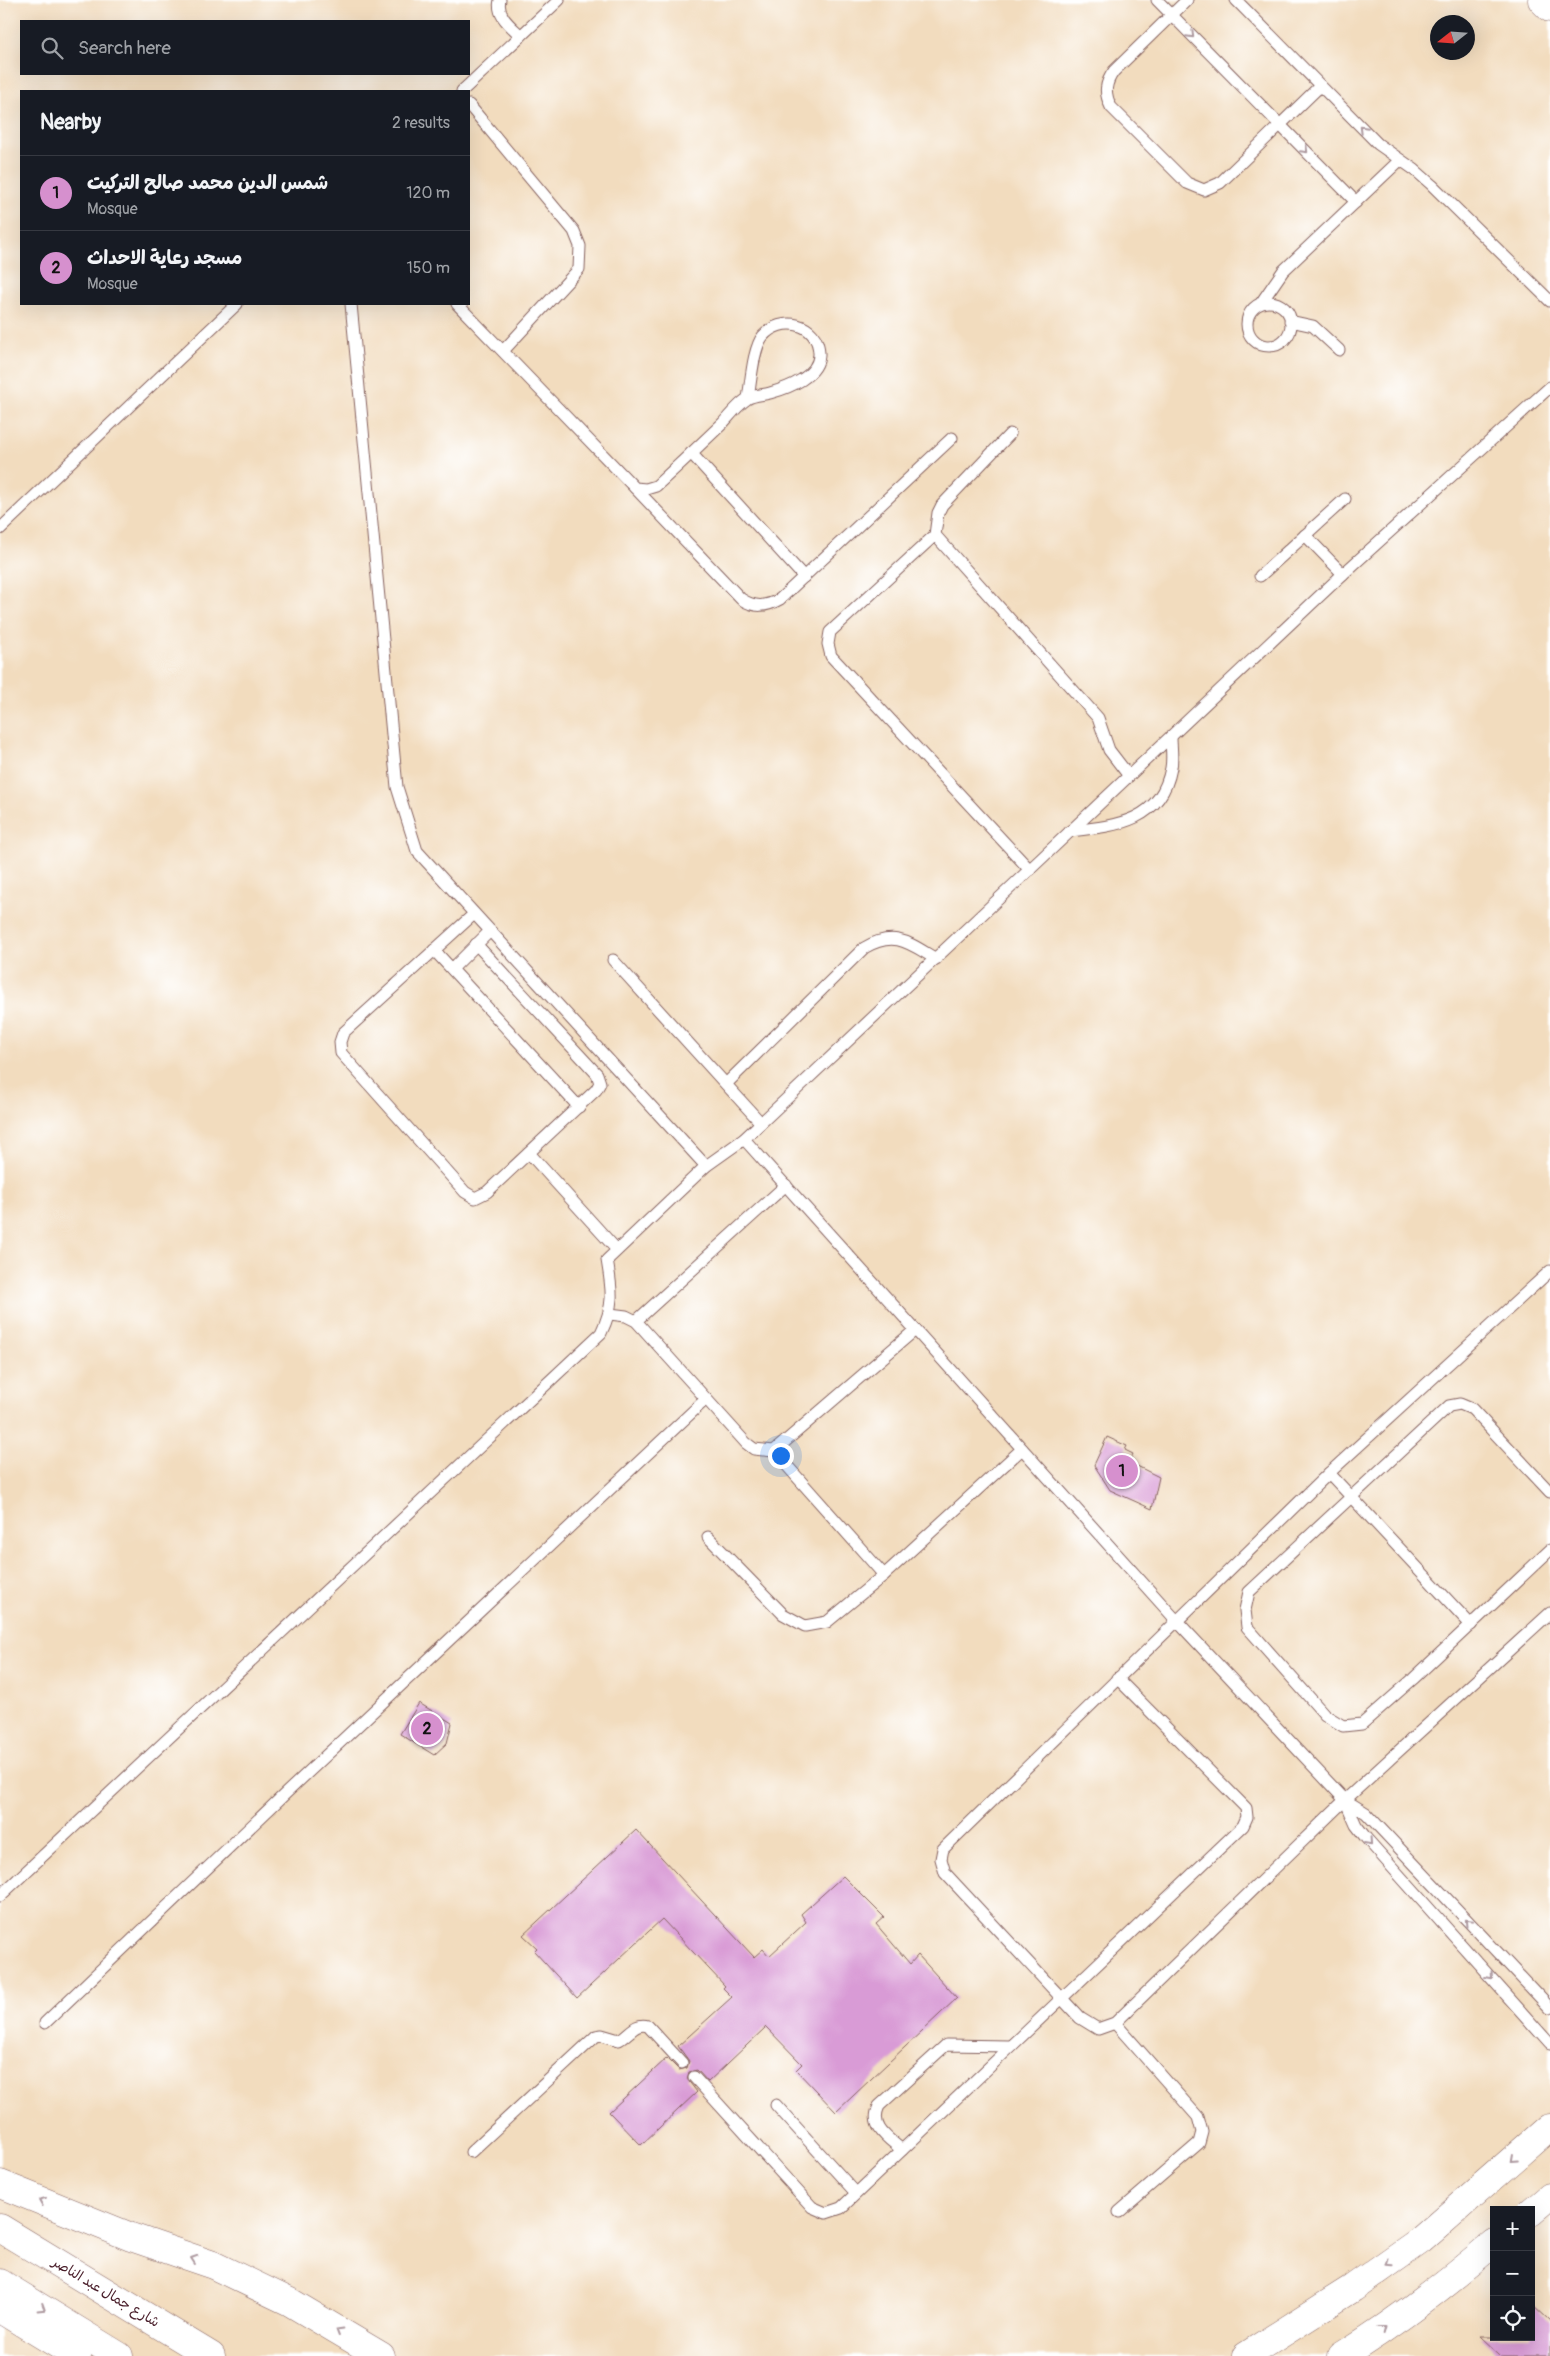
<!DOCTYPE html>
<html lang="en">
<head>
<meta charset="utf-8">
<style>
	:root { --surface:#171b24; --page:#242831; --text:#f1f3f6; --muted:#9ea1a6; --line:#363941; --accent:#d690ce }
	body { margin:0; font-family:Pangolin,"Playpen Sans Arabic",sans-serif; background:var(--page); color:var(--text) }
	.controls { position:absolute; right:15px; bottom:15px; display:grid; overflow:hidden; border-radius:0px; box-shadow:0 5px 20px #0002 }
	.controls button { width:45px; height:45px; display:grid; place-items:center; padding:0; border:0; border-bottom:1px solid var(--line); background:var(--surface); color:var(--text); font:25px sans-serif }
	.compass { position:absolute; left:1430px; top:15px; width:45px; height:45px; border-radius:50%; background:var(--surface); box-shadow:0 5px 20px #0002; rotate:253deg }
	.you { position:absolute; left:780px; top:1455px; width:18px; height:18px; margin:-12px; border:4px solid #fff; border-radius:50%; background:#1a73e8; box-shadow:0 0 0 8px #1a73e833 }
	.badge { display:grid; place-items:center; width:32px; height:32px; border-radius:50%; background:var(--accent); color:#111; font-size:16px; font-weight:700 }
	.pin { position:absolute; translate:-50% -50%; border:2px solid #fff; box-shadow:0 1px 5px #0006 }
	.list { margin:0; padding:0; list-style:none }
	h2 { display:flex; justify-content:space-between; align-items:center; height:65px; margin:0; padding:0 20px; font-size:21px }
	h2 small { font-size:16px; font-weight:400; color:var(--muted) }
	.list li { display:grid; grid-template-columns:32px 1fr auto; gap:15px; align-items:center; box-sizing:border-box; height:75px; padding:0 20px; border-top:1px solid var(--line) }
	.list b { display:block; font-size:19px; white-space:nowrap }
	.list p { margin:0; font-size:16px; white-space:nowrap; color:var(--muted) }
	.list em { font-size:16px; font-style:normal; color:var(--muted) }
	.icon { flex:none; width:28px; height:28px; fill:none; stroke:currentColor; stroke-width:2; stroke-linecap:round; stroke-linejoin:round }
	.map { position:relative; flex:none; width:1550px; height:2356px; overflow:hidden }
	.search { position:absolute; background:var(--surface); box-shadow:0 5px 20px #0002; left:20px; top:20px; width:450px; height:55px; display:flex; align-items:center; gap:12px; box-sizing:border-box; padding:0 18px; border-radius:0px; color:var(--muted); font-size:19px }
	.panel { position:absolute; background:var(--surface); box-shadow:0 5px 20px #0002; left:20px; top:90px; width:450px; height:215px; border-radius:0px }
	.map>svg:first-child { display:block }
	.building { fill:#d99bd6 }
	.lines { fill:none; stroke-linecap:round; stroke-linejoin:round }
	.lane-casing { stroke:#85615e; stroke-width:13 }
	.secondary-casing { stroke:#85615e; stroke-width:29 }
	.primary-casing { stroke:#85615e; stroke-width:29 }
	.highway-casing { stroke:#85615e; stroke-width:29 }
	.lane { stroke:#fff; stroke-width:11 }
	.secondary { stroke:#fff; stroke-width:28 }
	.primary { stroke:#fff; stroke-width:28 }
	.highway { stroke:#fff; stroke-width:28 }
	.oneway { stroke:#ae9aa0 }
	.labels { text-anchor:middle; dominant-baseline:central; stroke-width:4.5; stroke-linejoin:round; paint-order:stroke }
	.street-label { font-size:14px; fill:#4a1f2b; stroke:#fff }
</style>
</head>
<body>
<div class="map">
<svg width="1550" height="2356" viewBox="0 0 1550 2356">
	<rect width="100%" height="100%" fill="#fff"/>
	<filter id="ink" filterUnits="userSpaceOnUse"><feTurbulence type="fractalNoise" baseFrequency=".02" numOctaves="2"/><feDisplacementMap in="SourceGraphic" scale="10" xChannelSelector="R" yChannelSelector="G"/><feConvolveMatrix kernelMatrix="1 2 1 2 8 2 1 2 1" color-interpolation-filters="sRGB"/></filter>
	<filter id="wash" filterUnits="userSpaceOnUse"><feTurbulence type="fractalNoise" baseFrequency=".0096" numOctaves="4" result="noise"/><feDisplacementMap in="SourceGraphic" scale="20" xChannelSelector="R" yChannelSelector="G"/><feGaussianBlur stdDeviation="1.12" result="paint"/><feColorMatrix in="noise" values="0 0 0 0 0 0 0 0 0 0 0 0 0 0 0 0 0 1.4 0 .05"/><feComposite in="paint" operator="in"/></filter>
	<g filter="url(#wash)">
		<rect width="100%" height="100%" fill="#f2dcbe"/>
		<g id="blocks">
			<g class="building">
				<path d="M1107,1437L1127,1446L1125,1450L1133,1454L1129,1462L1159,1477L1152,1509L1110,1490L1094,1465Z"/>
				<path d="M419,1703L452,1723L447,1743L434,1755L400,1734Z"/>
				<path d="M636,1830L754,1957L763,1949L769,1956L806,1922L801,1914L843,1876L884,1917L876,1924L910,1964L918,1955L957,1998L836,2112L796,2070L802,2064L766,2027L708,2082L697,2070L689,2072L687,2079L697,2092L641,2145L609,2112L667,2058L679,2070L687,2068L689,2061L678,2046L732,1997L723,1988L725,1986L662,1919L577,1998L534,1951L537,1948L523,1935Z"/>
				<path d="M1531,2303L1550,2321V2356H1500L1480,2337H1531Z"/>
			</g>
		</g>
	</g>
	<g filter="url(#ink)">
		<use href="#blocks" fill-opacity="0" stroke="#85615e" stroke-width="1"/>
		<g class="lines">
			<defs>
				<g id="lane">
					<path d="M500,0C496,16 511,26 521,36"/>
					<path d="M1157,0L1356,202"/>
					<path d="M1187,0L1114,71C1105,83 1104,93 1111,107L1187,183L1204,190L1220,183L1320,86"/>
					<path d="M1236,0L1378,144L1415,170L1432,185L1550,301"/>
					<path d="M462,91L559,0"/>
					<path d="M469,105L574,231L580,246L579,269L503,351"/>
					<circle cx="1269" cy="324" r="22"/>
					<path d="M1261,303L1283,271L1400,160"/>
					<path d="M351,304L397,787L417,851L706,1166"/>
					<path d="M457,304L635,488L646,489L656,486C679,465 701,444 723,423C730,415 739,404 747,399C753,395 763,395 770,393C788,388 820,376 819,353C818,322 781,315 763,336C753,348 751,382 748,398"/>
					<path d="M1290,321L1313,326L1339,350"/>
					<path d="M691,453L804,577"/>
					<path d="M635,488L741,599C755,608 766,607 780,599L952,438"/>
					<path d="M0,529L237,304"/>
					<path d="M935,535L938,513L942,505L1010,434"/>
					<path d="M1305,535L1343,574"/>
					<path d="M1260,576L1345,499"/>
					<path d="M1070,831C1116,826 1161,822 1171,768C1173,758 1171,747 1171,737"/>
					<path d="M1030,870L831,656L828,644L830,632L935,535L1098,718L1109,750L1129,776"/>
					<path d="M474,914L343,1033L340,1042L341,1053L465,1192L475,1198L487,1192L596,1090L600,1083L597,1074L476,944"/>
					<path d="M434,950L579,1107"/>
					<path d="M613,960L761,1123"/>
					<path d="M452,969L490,931"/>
					<path d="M726,1084L864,948C895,930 909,943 936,959"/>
					<path d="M744,1139L1176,1620L1345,1800L1366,1813L1550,2008"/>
					<path d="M529,1153L617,1250"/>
					<path d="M1550,1271L1329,1473L943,1849L941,1859L945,1873L1080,2018L1098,2029L1115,2023L1345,1800L1550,1613"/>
					<path d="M610,1314L626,1316L636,1321L746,1443L754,1449L774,1451L884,1575"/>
					<path d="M636,1321L786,1185"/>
					<path d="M774,1451L915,1330"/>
					<path d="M1329,1473L1471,1625"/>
					<path d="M1550,1492L1472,1409L1460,1404L1449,1406L1249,1592L1245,1610L1247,1627L1325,1715L1343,1726L1362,1724L1413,1679L1550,1550"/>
					<path d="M708,1537L783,1614L805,1626L827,1622L884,1575L1022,1449"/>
					<path d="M1345,1800L1356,1825L1366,1838L1550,2044"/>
					<path d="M0,1896L601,1333C615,1304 612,1290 607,1260L706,1166L744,1139L1343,574L1550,387"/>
					<path d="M45,2023L285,1794L706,1399"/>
					<path d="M1115,2023L1198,2117L1202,2132L1199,2143L1119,2212"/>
					<path d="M694,2077L812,2207L826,2213L841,2208L1243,1826L1247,1817L1246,1808L1117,1678"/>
					<path d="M776,2105L856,2193"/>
					<path d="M902,2150C888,2138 869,2127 879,2106L946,2045L1009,2046"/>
					<path d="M471,2152L596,2036L602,2035L619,2040C630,2034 635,2022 648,2026L682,2063"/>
				</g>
				<g id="secondary">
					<path d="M0,2184L131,2237L213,2265L290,2302L381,2356"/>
					<path d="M0,2309L77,2356"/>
				</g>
				<g id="primary">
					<path d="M1542,0L1550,8"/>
					<path d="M1531,2212L1550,2196"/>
					<path d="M1246,2356L1353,2288L1421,2240L1550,2127"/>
					<path d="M1342,2356C1395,2323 1446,2284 1494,2243"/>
				</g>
				<g id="highway">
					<path d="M0,2228L211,2356"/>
					<path d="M0,2283L119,2356"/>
				</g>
			</defs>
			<use href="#lane" class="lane-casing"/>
			<use href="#secondary" class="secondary-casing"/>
			<use href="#primary" class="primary-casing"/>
			<use href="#highway" class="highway-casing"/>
			<use href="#lane" class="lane"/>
			<use href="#secondary" class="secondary"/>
			<use href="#primary" class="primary"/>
			<use href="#highway" class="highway"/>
		</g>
		<defs><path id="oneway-chevron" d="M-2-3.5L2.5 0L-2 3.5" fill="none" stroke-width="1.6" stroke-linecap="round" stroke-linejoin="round" transform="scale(1.25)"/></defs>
		<g class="oneway">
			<use href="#oneway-chevron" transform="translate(1191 35) rotate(45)"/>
			<use href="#oneway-chevron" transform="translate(1363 129) rotate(-135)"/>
			<use href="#oneway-chevron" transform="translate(1305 150) rotate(45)"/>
			<use href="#oneway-chevron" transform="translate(1369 1842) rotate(48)"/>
			<use href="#oneway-chevron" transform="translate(1468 1922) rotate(-133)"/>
			<use href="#oneway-chevron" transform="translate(1490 1976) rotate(48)"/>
			<use href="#oneway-chevron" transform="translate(1514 2159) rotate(138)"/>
			<use href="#oneway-chevron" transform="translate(42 2201) rotate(-158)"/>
			<use href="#oneway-chevron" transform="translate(194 2259) rotate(-161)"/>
			<use href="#oneway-chevron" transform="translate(1389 2263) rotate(145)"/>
			<use href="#oneway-chevron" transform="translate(42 2308) rotate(32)"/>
			<use href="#oneway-chevron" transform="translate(1382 2329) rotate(-37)"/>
			<use href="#oneway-chevron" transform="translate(339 2331) rotate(-149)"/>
		</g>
	</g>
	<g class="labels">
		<g class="street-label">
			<text transform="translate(106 2292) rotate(31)">شارع جمال عبد الناصر</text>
		</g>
	</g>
</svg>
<div class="controls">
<button>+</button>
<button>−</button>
<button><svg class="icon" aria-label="locate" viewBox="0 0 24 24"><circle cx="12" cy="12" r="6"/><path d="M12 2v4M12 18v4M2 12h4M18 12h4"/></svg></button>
</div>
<svg class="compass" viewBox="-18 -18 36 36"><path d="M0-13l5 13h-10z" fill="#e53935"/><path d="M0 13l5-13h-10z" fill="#9ea1a6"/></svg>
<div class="you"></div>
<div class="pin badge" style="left:1122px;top:1471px">1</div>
<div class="pin badge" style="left:427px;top:1729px">2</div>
<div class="search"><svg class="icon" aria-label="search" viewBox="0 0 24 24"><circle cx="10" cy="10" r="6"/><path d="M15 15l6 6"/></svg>Search here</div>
<section class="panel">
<h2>Nearby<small>2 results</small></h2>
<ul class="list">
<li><span class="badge">1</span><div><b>شمس الدين محمد صالح التركيت</b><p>Mosque</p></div><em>120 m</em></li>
<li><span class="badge">2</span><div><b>مسجد رعاية الاحداث</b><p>Mosque</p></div><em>150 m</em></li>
</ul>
</section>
</div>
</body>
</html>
